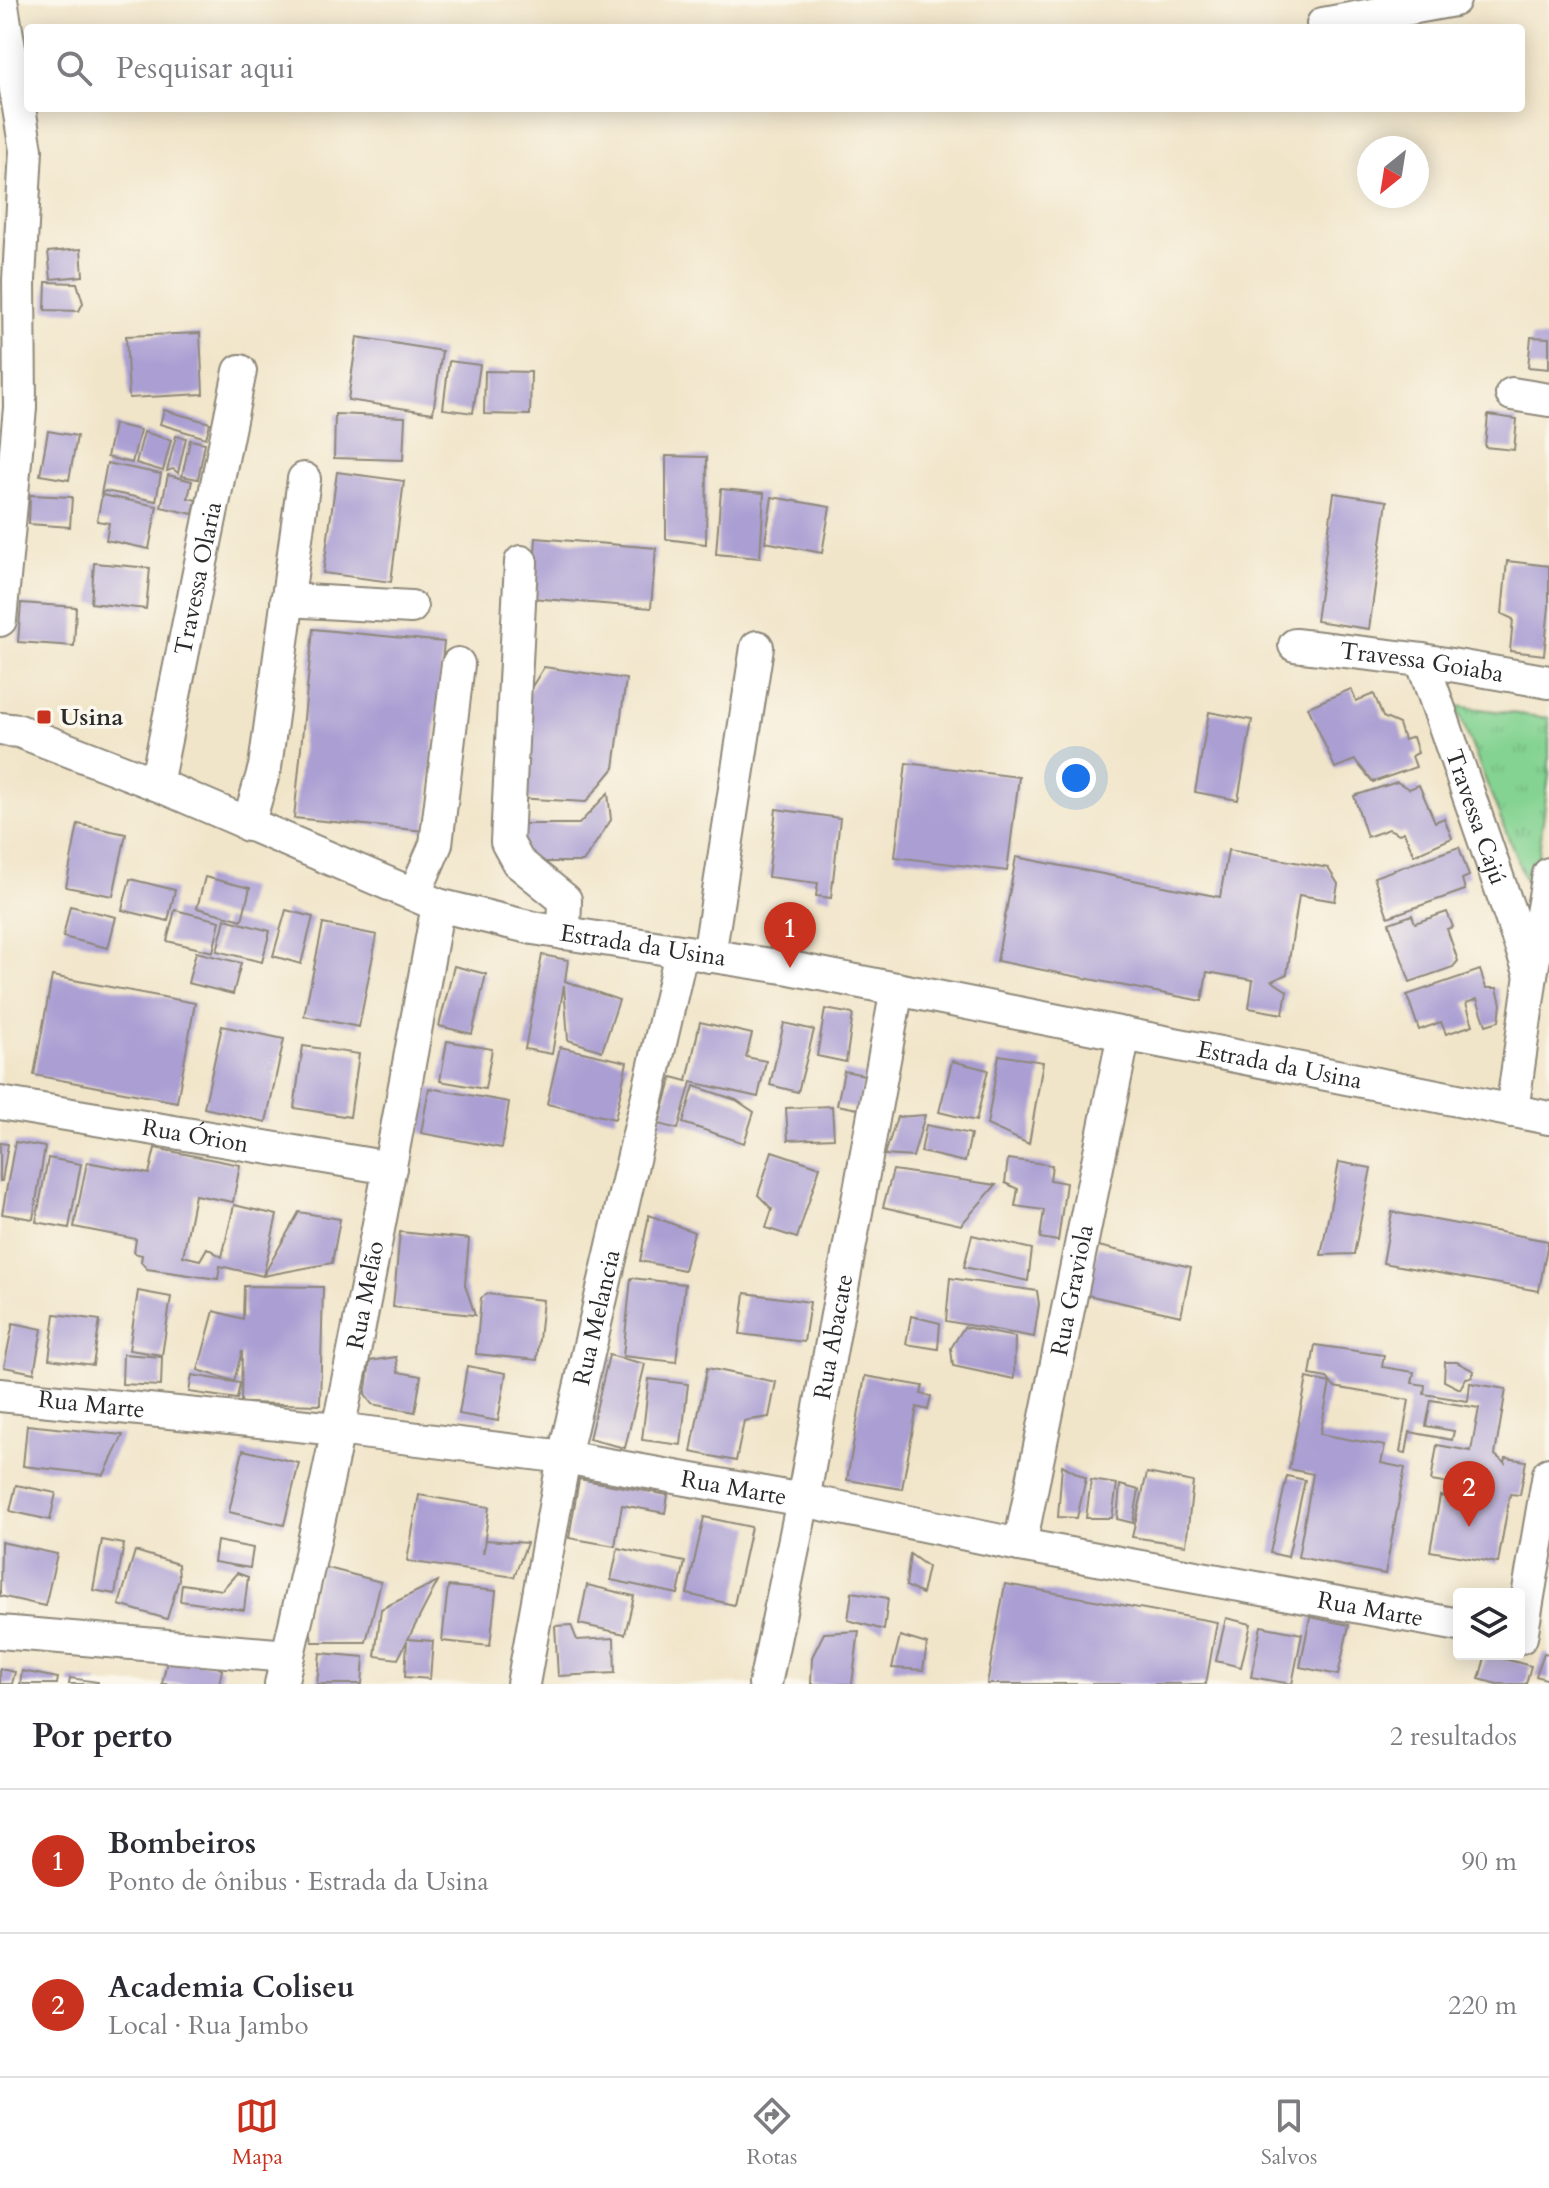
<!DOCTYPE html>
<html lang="pt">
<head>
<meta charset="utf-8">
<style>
	:root { --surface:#fff; --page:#f2f2f3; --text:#2b2b33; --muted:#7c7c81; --line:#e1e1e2; --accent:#c8321e }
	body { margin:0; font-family:Cardo,serif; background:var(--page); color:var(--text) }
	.controls { position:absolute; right:24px; bottom:24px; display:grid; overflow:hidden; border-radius:8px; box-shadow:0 4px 20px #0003 }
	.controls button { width:72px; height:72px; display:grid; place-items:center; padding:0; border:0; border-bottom:2px solid var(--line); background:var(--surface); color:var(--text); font:40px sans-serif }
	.compass { position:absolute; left:1357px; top:136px; width:72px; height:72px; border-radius:50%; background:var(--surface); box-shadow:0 4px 20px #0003; rotate:210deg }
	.you { position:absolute; left:1076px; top:778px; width:28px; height:28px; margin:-20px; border:6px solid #fff; border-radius:50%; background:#1a73e8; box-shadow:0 0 0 12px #1a73e833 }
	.badge { display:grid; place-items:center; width:52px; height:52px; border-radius:50%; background:var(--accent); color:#fff; font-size:26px; font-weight:700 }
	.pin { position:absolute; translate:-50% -66px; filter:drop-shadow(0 2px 4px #0008) }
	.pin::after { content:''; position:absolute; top:42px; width:28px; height:24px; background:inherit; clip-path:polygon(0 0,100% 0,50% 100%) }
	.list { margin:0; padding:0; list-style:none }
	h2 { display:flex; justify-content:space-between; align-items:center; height:104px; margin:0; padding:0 32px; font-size:34px }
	h2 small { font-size:26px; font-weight:400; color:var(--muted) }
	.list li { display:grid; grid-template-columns:52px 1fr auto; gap:24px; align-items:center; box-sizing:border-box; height:144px; padding:0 32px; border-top:2px solid var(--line) }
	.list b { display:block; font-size:30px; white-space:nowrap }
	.list p { margin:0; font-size:26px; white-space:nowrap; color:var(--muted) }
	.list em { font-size:26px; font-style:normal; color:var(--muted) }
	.icon { flex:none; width:44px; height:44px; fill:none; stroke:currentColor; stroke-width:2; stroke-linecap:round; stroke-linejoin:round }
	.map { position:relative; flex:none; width:1549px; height:1684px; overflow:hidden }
	.search { position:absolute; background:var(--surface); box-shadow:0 4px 20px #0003; left:24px; right:24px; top:24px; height:88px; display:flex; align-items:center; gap:20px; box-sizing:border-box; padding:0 28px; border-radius:8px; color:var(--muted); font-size:30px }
	.sheet { height:392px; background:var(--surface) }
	nav { display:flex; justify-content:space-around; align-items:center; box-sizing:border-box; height:112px; border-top:2px solid var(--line); background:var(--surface); font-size:22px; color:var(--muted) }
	nav a { display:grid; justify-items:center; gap:4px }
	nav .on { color:var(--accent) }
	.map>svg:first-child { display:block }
	.park { fill:url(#park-tufts); stroke:#587f5e; stroke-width:2 }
	.building { fill:#aa9ed3 }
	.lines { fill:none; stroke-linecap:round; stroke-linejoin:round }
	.minor-casing { stroke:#8e887a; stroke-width:36 }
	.minor { stroke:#fff; stroke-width:32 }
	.poi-dot { fill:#c8321e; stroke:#fbf7ec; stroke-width:3 }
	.labels { text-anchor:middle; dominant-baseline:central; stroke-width:7; stroke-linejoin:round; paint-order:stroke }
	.street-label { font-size:24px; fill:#2b2b2b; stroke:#fbf7ec }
	.poi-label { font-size:24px; font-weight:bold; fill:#2b2b2b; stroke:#fbf7ec; text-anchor:start }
</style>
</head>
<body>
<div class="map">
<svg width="1549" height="1684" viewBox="0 0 1549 1684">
	<defs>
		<pattern id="park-tufts" width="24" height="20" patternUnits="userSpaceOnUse" patternTransform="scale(2)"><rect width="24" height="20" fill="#84d392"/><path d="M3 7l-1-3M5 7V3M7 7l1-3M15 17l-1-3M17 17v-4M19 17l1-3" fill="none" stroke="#72b57e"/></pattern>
	</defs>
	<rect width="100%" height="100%" fill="#fbf7ec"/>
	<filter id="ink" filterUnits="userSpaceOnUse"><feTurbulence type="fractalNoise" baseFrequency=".0125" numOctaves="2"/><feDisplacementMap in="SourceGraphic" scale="16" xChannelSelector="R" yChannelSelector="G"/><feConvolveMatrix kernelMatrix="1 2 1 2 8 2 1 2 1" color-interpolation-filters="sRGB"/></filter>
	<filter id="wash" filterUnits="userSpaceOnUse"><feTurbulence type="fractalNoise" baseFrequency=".006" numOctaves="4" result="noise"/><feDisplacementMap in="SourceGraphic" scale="32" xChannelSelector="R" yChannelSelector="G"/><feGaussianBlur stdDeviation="1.8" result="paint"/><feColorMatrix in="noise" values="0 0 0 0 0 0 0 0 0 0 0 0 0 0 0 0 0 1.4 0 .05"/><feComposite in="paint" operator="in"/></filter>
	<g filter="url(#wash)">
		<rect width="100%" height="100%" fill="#f1e5c9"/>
		<path class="park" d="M1456,706L1549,718V774L1533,900Z"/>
		<g id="blocks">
			<g class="building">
				<path d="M81,249L83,276L51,279L48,252Z"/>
				<path d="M46,282L77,283L83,303L79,311L45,310Z"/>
				<path d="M200,333L203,394L129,398L126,336Z"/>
				<path d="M357,337L442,351L433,413L348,400Z"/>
				<path d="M1531,337L1549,338V369L1528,367Z"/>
				<path d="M449,361L480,365L473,413L443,409Z"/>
				<path d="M485,371L531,372L530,415L484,414Z"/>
				<path d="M164,410L210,423L206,438L160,424Z"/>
				<path d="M335,414L405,417L403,460L334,458Z"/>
				<path d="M1488,415L1517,419L1514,450L1485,447Z"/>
				<path d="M114,424L140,430L132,463L107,457Z"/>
				<path d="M48,431L77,436L69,480L40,475Z"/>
				<path d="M144,432L171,440L163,471L136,463Z"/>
				<path d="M176,436L186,438L178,473L173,469L167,471Z"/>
				<path d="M190,440L205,443L198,479L182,476Z"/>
				<path d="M666,456L707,457L706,544L666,539Z"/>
				<path d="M107,463L161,474L156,501L105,491L101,494Z"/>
				<path d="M337,472L404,481L391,582L323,573Z"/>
				<path d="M168,475L192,481L188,498L196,500L193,514L161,507Z"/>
				<path d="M721,489L764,493L760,558L716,554Z"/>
				<path d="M1334,493L1387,501L1369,629L1316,621Z"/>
				<path d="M30,495L72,497L70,527L29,524Z"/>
				<path d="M102,495L157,506L149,549L106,540L109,523L97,521Z"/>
				<path d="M772,497L830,507L822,553L765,542Z"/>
				<path d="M536,538L656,548L651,608L532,598Z"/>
				<path d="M1507,561L1549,566V607L1544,655L1510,651L1513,619L1502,614Z"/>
				<path d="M94,563L150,568L146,609L91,603Z"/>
				<path d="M21,603L76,607L74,646L18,642Z"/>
				<path d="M313,629L444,642L425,831L294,818Z"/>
				<path d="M544,667L626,679L614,768L586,802L515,798L520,706Z"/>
				<path d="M1351,689L1356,701L1374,694L1383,717L1399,724L1404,740L1413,737L1418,753L1412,756L1416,767L1373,782L1355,760L1335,768L1308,707Z"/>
				<path d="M1209,712L1252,720L1238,800L1195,792Z"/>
				<path d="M906,763L1019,777L1007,871L895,857Z"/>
				<path d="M1397,782L1409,789L1419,785L1435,822L1444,818L1452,838L1414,855L1404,832L1399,834L1389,829L1367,837L1354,796Z"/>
				<path d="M608,793L611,820L583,862H518V824H579Z"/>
				<path d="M776,809L840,818L831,898L816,896L818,883L768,877Z"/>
				<path d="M78,824L126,834L113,896L66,887Z"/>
				<path d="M1459,847L1469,876L1462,879L1465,890L1388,917L1374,877Z"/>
				<path d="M1228,850L1328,868L1338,884L1335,901L1299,895L1287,974L1272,981L1287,991L1283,1014L1249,1008L1253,980L1207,972L1202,1001L997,961L1016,857L1220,897Z"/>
				<path d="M205,877L250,888L242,920L197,908Z"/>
				<path d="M130,879L175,890L168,921L122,910Z"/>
				<path d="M70,906L116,917L108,948L63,937Z"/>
				<path d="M175,910L220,921L213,952L167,941Z"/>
				<path d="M286,910L313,917L301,964L273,956Z"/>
				<path d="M1447,912L1453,927L1447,929L1458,961L1453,967L1410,982L1389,923L1412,915L1415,923Z"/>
				<path d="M225,919L270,931L262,962L217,951Z"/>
				<path d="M323,924L377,935L359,1027L304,1016Z"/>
				<path d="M196,952L241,963L233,994L188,983Z"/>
				<path d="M542,955L568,960L565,981L619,1000L602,1051L568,1040L564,985L552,1054L525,1049Z"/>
				<path d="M454,966L486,974L472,1034L439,1026Z"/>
				<path d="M1480,970L1486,988H1497L1501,1004L1499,1021L1486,1025L1477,999L1466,1003L1473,1025L1446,1034L1441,1022L1419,1030L1407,995Z"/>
				<path d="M52,976L195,1003L177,1102L34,1075Z"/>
				<path d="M825,1009L853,1014L846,1062L817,1056Z"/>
				<path d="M700,1022L752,1034L746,1057L766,1061L758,1097L691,1082L678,1129L659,1124L672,1077L687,1081Z"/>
				<path d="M784,1023L814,1030L798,1092L770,1085Z"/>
				<path d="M222,1026L284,1039L266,1122L204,1108Z"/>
				<path d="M447,1041L492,1049L485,1089L440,1081Z"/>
				<path d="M303,1046L359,1054L350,1117L294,1108Z"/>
				<path d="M560,1047L627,1062L615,1119L547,1104Z"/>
				<path d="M999,1055L1043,1062L1029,1144L987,1125Z"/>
				<path d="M952,1061L988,1070L976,1121L939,1112Z"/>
				<path d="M844,1071L865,1075L858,1109L837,1105Z"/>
				<path d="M694,1086L736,1100L754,1112L744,1143L683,1123Z"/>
				<path d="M429,1088L509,1102L502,1148L421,1133Z"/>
				<path d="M832,1106L834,1138L788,1140L786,1108Z"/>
				<path d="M925,1115L913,1157L885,1155L897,1117Z"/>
				<path d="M926,1125L971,1134L965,1162L921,1152Z"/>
				<path d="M15,1142L45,1147L33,1219L2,1214Z"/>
				<path d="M0,1143L8,1144L2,1181H0Z"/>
				<path d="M155,1148L240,1165L233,1202L195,1195L183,1256L200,1260L207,1248L222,1257L234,1205L277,1215L263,1276L299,1212L340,1219L332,1263L263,1276L220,1266L218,1279L147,1269L141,1262L142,1255L134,1253L136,1239L74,1227L87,1162L149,1174Z"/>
				<path d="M772,1151L820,1167L797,1238L766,1228L772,1209L758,1195Z"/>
				<path d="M48,1158L81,1164L69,1228L36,1222Z"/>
				<path d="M1008,1159L1052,1165L1050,1180L1066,1183L1058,1241L1040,1238L1044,1210L1015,1206L1018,1189L1005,1183Z"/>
				<path d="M1339,1162L1371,1168L1354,1254L1321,1255Z"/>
				<path d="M893,1170L996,1185L961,1225L883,1207Z"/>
				<path d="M1392,1212L1548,1241L1539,1291L1383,1263Z"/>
				<path d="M649,1215L694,1232L684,1270L640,1261Z"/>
				<path d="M400,1232L469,1239L465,1285L475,1315L393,1307Z"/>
				<path d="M972,1235L1032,1249L1028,1281L964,1267Z"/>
				<path d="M1098,1246L1191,1267L1181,1316L1087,1295Z"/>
				<path d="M631,1278L685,1284L676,1362L623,1356Z"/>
				<path d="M950,1278L1037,1291L1039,1304L1034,1337L946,1321Z"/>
				<path d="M244,1286L323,1287L320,1405L241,1403L242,1351L234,1381L198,1370L214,1311L243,1319Z"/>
				<path d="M138,1291L171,1297L162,1355L129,1350Z"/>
				<path d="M745,1293L810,1302L804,1342L740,1334Z"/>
				<path d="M487,1294L543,1300L537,1360L476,1354L481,1298Z"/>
				<path d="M55,1314L100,1320L93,1365L49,1359Z"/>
				<path d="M911,1316L940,1323L938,1349L906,1344Z"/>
				<path d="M13,1323L42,1329L34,1373L4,1367Z"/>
				<path d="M964,1327L1015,1337L1014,1379L953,1366L951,1348Z"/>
				<path d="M1315,1345L1384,1355L1382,1367L1414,1372L1412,1383L1425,1385L1424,1394L1468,1401L1470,1383L1506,1389L1495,1455L1505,1463L1506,1458L1526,1461L1520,1495L1510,1494L1498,1563L1430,1551L1440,1496L1478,1503L1480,1489L1431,1481L1437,1445L1471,1451L1479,1408L1431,1400L1426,1426L1454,1431L1452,1440L1410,1432L1406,1453L1400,1452L1409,1400L1334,1387L1327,1378L1310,1375Z"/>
				<path d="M123,1354L162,1357L161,1386L122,1384Z"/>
				<path d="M609,1355L645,1364L625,1448L589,1439Z"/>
				<path d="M396,1357L398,1372L421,1376L415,1412L372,1404L365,1395L370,1361Z"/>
				<path d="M1445,1362H1457L1474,1371L1472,1377L1466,1378L1460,1389L1444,1381Z"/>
				<path d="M467,1366L506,1373L498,1421L459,1414Z"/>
				<path d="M707,1368L776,1382L769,1417L744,1421L736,1461L691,1452Z"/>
				<path d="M192,1375L240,1383L237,1399L189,1392Z"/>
				<path d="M865,1376L923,1386L921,1394L931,1396L928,1410L917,1407L902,1489L847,1480Z"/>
				<path d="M1307,1378L1330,1383L1320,1434L1385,1446L1381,1463L1405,1468L1385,1574L1298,1557L1313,1474L1289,1469Z"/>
				<path d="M649,1379L688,1384L681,1445L642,1440Z"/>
				<path d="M27,1425L123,1435L104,1475L23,1466Z"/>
				<path d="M243,1450L299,1463L284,1525L229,1512Z"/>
				<path d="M1062,1465L1086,1478L1077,1518L1058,1517Z"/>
				<path d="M1147,1473L1193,1482L1186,1545L1132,1537Z"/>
				<path d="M1287,1476L1305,1480L1288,1557L1270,1553Z"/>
				<path d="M579,1479L668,1495L665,1513L622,1505L615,1546L569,1538Z"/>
				<path d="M1091,1480L1117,1484L1112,1518H1086Z"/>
				<path d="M16,1485L56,1493L50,1520L10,1511Z"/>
				<path d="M1120,1485L1139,1490L1133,1523L1117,1519Z"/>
				<path d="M419,1495L489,1507L483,1554L486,1540L527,1543L514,1577L407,1561Z"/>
				<path d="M704,1517L751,1527L734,1605L687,1594Z"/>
				<path d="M102,1540L124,1544L115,1594L93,1590Z"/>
				<path d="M217,1541L253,1548L250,1568L214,1562Z"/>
				<path d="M1,1542L57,1554L45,1606L0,1596Z"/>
				<path d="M618,1548L685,1562L678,1594L611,1580Z"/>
				<path d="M135,1551L178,1564L179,1579L167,1619L119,1605Z"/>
				<path d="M910,1554L928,1567L922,1594L906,1586Z"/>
				<path d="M320,1566L381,1582L366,1642H312L308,1615Z"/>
				<path d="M237,1573L248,1577L244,1610L180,1601L182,1584L222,1590Z"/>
				<path d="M438,1581L408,1639L433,1641L430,1679L405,1677L407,1641L398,1659L375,1656L381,1609Z"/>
				<path d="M1005,1584L1217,1622L1206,1684H987Z"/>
				<path d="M587,1585L634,1596L625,1634L579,1624Z"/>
				<path d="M448,1586L496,1591L490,1646L442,1641Z"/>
				<path d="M852,1592L888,1598L884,1630L848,1620Z"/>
				<path d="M1310,1617L1349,1625L1338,1675L1300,1667Z"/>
				<path d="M1226,1618L1251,1624L1241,1667L1216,1661Z"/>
				<path d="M571,1625L577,1640L614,1638L615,1673L558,1676L555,1626Z"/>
				<path d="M1261,1626L1302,1634L1292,1684L1251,1677Z"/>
				<path d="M859,1631L852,1684H811L812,1657L824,1633Z"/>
				<path d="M900,1636L927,1644L923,1670L892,1668Z"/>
				<path d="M320,1653L364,1657L362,1684H317Z"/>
				<path d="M1544,1653L1549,1654V1680L1536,1676Z"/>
				<path d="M1486,1654L1531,1666L1526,1684H1497L1479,1679Z"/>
				<path d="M168,1656L214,1665L222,1670L219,1684H162Z"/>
				<path d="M0,1669L15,1672L12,1684H0Z"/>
				<path d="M22,1671L58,1678L57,1684H20Z"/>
				<path d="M70,1678L98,1682V1684H69Z"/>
			</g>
		</g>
	</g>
	<g filter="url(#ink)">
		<use href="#blocks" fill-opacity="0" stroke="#8e887a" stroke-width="2"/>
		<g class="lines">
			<defs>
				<g id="minor">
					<path d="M1323,24L1454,0"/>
					<path d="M1512,394L1549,400"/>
					<path d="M521,562L507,842L518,862L565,900L564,933"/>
					<path d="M287,600L411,607"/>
					<path d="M0,620L20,408L19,280L26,150L1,0"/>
					<path id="s1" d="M1295,645L1422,660L1549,682"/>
					<path id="s2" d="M1422,660L1531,975"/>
					<path id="s3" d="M0,729L19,731L156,784L438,905L533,928L790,968L1549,1118"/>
					<path id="s4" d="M156,784L240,371"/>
					<path d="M248,825L265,767L304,479"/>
					<path d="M415,893L436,844L458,664"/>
					<path d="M709,956L757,647"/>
					<path id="s5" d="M0,1103L390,1168"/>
					<path d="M1512,1111L1531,975L1549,874"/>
					<path id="s6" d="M0,1395L337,1429L564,1457L803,1500L1020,1545L1459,1625"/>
					<path id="s7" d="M1020,1545L1124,1034"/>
					<path d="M0,1632L288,1656"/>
					<path d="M1521,1637L1549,1474"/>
					<path id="s8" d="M281,1684C343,1427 391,1165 438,905"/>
					<path id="s9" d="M523,1684L564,1457L681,953"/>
					<path id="s10" d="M765,1684L803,1500L897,989"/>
				</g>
			</defs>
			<use href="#minor" class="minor-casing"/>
			<use href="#minor" class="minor"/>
		</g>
	</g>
	<rect class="poi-dot" x="36" y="709" width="16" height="16" rx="4"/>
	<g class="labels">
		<g class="street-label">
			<text stroke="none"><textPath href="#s4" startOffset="210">Travessa Olaria</textPath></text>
			<text stroke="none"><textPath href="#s1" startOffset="128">Travessa Goiaba</textPath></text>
			<text stroke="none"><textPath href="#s2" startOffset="166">Travessa Cajú</textPath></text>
			<text stroke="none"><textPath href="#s3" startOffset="682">Estrada da Usina</textPath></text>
			<text stroke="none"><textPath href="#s3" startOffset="1330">Estrada da Usina</textPath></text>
			<text stroke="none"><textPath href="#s5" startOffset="198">Rua Órion</textPath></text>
			<text stroke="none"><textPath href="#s7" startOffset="260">Rua Graviola</textPath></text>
			<text stroke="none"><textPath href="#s8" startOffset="398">Rua Melão</textPath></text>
			<text stroke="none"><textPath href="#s9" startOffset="374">Rua Melancia</textPath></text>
			<text stroke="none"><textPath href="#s10" startOffset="354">Rua Abacate</textPath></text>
			<text stroke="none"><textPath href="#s6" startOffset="92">Rua Marte</textPath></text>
			<text stroke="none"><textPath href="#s6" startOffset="740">Rua Marte</textPath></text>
			<text stroke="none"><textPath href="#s6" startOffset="1388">Rua Marte</textPath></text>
		</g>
		<g class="poi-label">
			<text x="60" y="717">Usina</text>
		</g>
	</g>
</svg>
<div class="controls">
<button><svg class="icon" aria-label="layers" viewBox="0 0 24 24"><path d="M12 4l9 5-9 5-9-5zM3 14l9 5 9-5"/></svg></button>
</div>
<svg class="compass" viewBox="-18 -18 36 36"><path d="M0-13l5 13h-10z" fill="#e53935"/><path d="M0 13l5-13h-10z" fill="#7c7c81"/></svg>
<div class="you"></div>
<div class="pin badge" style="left:790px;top:968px">1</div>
<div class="pin badge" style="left:1469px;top:1527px">2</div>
<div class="search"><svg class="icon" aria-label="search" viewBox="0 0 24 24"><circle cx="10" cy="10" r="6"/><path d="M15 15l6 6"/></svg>Pesquisar aqui</div>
</div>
<section class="sheet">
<h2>Por perto<small>2 resultados</small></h2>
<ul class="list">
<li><span class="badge">1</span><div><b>Bombeiros</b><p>Ponto de ônibus · Estrada da Usina</p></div><em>90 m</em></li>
<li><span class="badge">2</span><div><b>Academia Coliseu</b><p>Local · Rua Jambo</p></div><em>220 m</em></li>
</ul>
</section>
<nav>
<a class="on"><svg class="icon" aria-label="map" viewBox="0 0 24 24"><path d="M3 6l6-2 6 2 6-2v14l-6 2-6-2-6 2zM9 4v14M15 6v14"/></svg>Mapa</a>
<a><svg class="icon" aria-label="directions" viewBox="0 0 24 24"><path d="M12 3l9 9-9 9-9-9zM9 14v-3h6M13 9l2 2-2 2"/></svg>Rotas</a>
<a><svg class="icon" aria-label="saved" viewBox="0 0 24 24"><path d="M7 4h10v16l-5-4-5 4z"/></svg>Salvos</a>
</nav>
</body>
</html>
